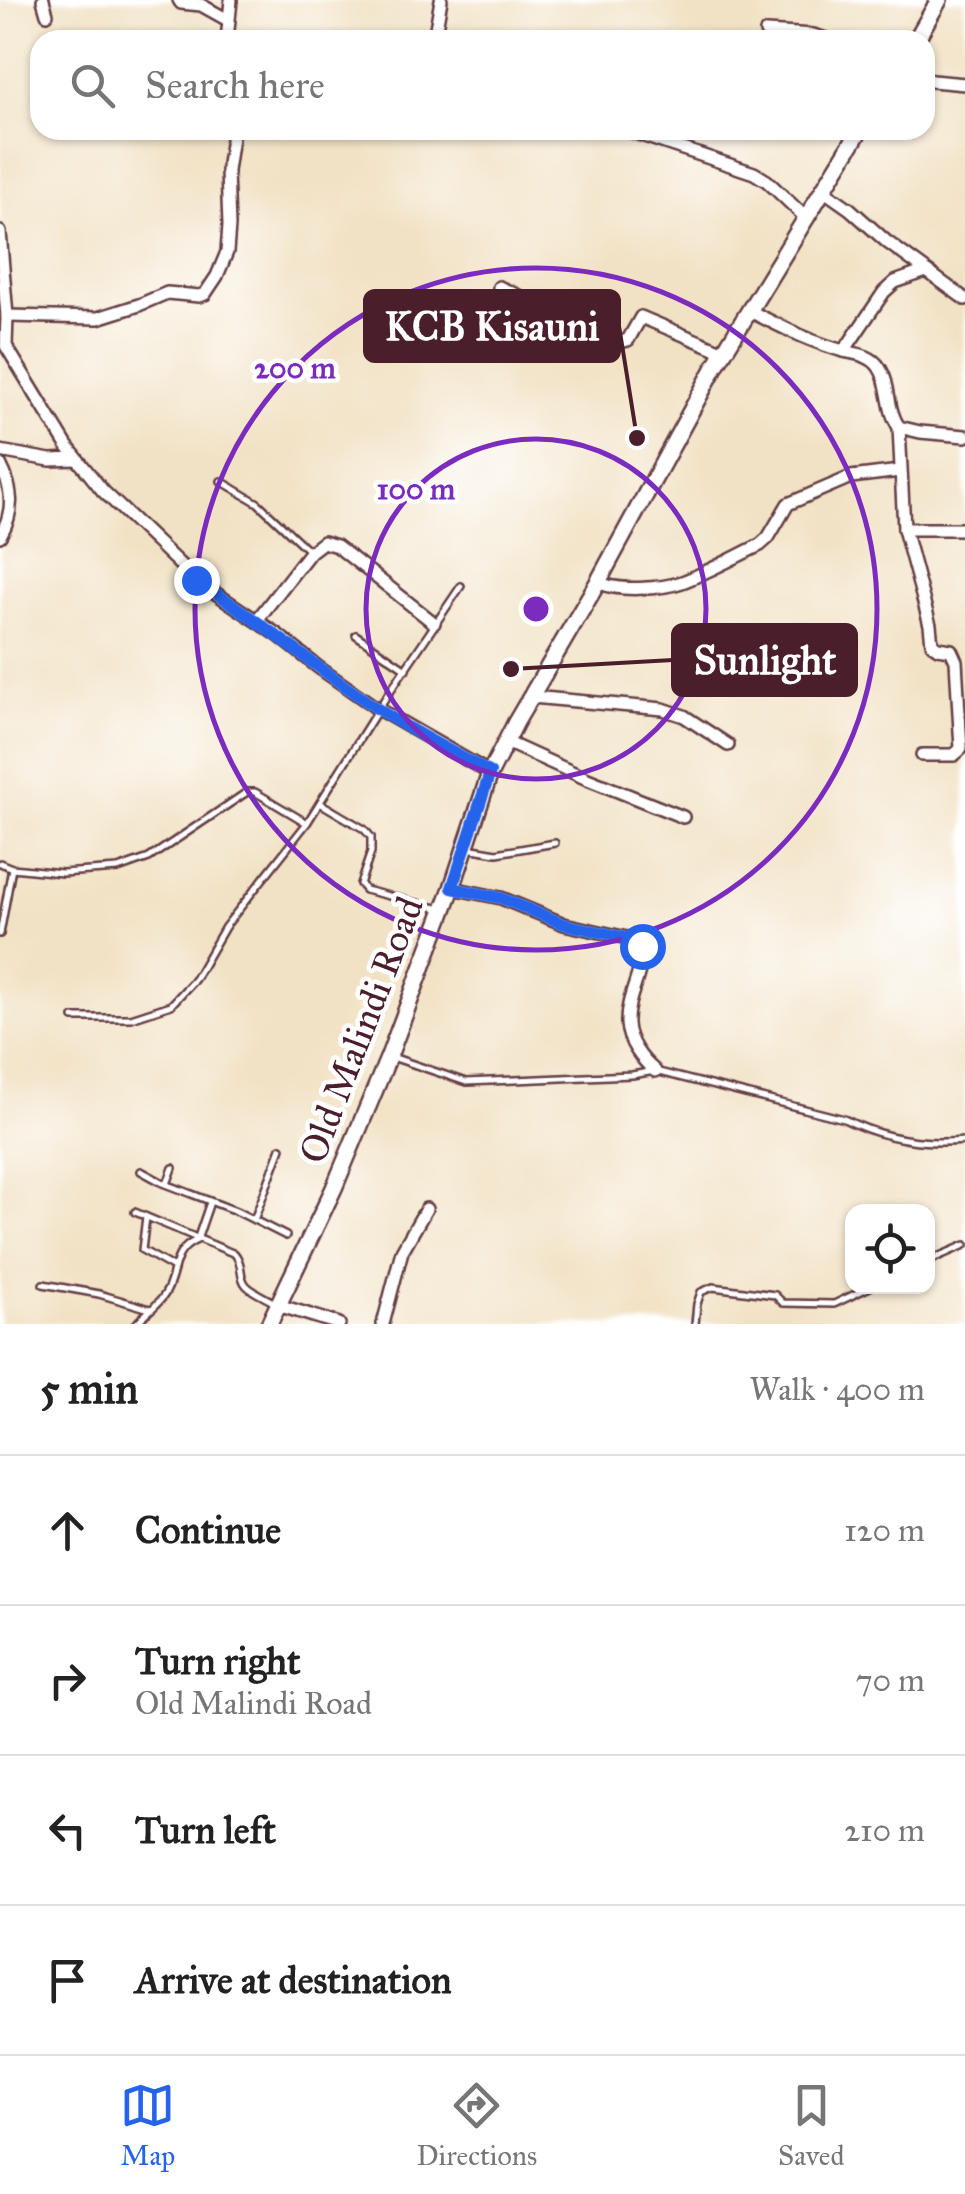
<!DOCTYPE html>
<html lang="en">
<head>
<meta charset="utf-8">
<style>
	:root { --surface:#fff; --page:#f2f2f2; --text:#222; --muted:#767676; --line:#e0e0e0; --accent:#2563eb }
	body { margin:0; font-family:"IM FELL Great Primer",serif; background:var(--page); color:var(--text) }
	.controls { position:absolute; right:30px; bottom:30px; display:grid; overflow:hidden; border-radius:20px; box-shadow:0 2px 8px #0004 }
	.controls button { width:90px; height:90px; display:grid; place-items:center; padding:0; border:0; border-bottom:2px solid var(--line); background:var(--surface); color:var(--text); font:50px sans-serif }
	.stop { position:absolute; width:30px; height:30px; margin:-22px; border:8px solid #2563eb; border-radius:50%; background:#fff }
	.stop.end { background:#2563eb; border-color:#fff; box-shadow:0 2px 10px #0008 }
	.list { margin:0; padding:0; list-style:none }
	h2 { display:flex; justify-content:space-between; align-items:center; height:130px; margin:0; padding:0 40px; font-size:42px }
	h2 small { font-size:32px; font-weight:400; color:var(--muted) }
	.list li { display:grid; grid-template-columns:65px 1fr auto; gap:30px; align-items:center; box-sizing:border-box; height:150px; padding:0 40px; border-top:2px solid var(--line) }
	.list b { display:block; font-size:38px; white-space:nowrap }
	.list p { margin:0; font-size:32px; white-space:nowrap; color:var(--muted) }
	.list em { font-size:32px; font-style:normal; color:var(--muted) }
	.icon { flex:none; width:55px; height:55px; fill:none; stroke:currentColor; stroke-width:2; stroke-linecap:round; stroke-linejoin:round }
	.map { position:relative; flex:none; width:965px; height:1324px; overflow:hidden }
	.search { position:absolute; background:var(--surface); box-shadow:0 2px 8px #0004; left:30px; right:30px; top:30px; height:110px; display:flex; align-items:center; gap:25px; box-sizing:border-box; padding:0 35px; border-radius:30px; color:var(--muted); font-size:38px }
	.sheet { height:730px; background:var(--surface) }
	nav { display:flex; justify-content:space-around; align-items:center; box-sizing:border-box; height:140px; border-top:2px solid var(--line); background:var(--surface); font-size:28px; color:var(--muted) }
	nav a { display:grid; justify-items:center; gap:5px }
	nav .on { color:var(--accent) }
	.map>svg:first-child { display:block }
	.lines { fill:none; stroke-linecap:round; stroke-linejoin:round }
	.service-casing { stroke:#633c42; stroke-width:10 }
	.minor-casing { stroke:#633c42; stroke-width:16 }
	.secondary-casing { stroke:#633c42; stroke-width:20 }
	.service { stroke:#fff; stroke-width:5 }
	.minor { stroke:#fff; stroke-width:11 }
	.secondary { stroke:#fff; stroke-width:15 }
	.route { stroke:#2563eb; stroke-width:12 }
	.ring { fill:none; stroke:#7b2cbf; stroke-width:5 }
	.labels { text-anchor:middle; dominant-baseline:central; stroke-width:9; stroke-linejoin:round; paint-order:stroke }
	.street-label { font-size:38px; fill:#4a1f2b; stroke:#fff }
	.centre { fill:#7b2cbf; stroke:#fff; stroke-width:5 }
	.ring-label { font-size:30px; text-anchor:middle; font-weight:bold; fill:#7b2cbf; stroke:#fff; stroke-width:9; stroke-linejoin:round; paint-order:stroke }
	.leader { fill:none; stroke:#4a1f2b; stroke-width:4 }
	.callout-dot { fill:#4a1f2b; stroke:#fff; stroke-width:4 }
	.callout { fill:#4a1f2b; stroke:#4a1f2b; stroke-width:4 }
	.callout-label { font-size:40px; text-anchor:middle; font-weight:bold; fill:#fff }
</style>
</head>
<body>
<div class="map">
<svg width="965" height="1324" viewBox="0 0 965 1324">
	<rect width="100%" height="100%" fill="#fff"/>
	<filter id="ink" filterUnits="userSpaceOnUse"><feTurbulence type="fractalNoise" baseFrequency=".01" numOctaves="2"/><feDisplacementMap in="SourceGraphic" scale="20" xChannelSelector="R" yChannelSelector="G"/><feConvolveMatrix kernelMatrix="1 2 1 2 8 2 1 2 1" color-interpolation-filters="sRGB"/></filter>
	<filter id="wash" filterUnits="userSpaceOnUse"><feTurbulence type="fractalNoise" baseFrequency=".0048" numOctaves="4" result="noise"/><feDisplacementMap in="SourceGraphic" scale="40" xChannelSelector="R" yChannelSelector="G"/><feGaussianBlur stdDeviation="2.25" result="paint"/><feColorMatrix in="noise" values="0 0 0 0 0 0 0 0 0 0 0 0 0 0 0 0 0 1.4 0 .05"/><feComposite in="paint" operator="in"/></filter>
	<g filter="url(#wash)">
		<rect width="100%" height="100%" fill="#f2e2c5"/>
	</g>
	<g filter="url(#ink)">
		<g class="lines">
			<defs>
				<g id="service">
					<path d="M221,481L258,503L308,550"/>
					<path d="M356,635L406,669"/>
					<path d="M320,803L364,829L371,837V852L360,884L365,890L441,909"/>
					<path d="M467,848L497,853L555,843"/>
					<path d="M0,863L12,868L62,873L118,869L149,858L247,792H255L307,823"/>
					<path d="M0,934L12,868"/>
					<path d="M74,1018H131L171,1005L195,979L225,927L307,823L384,700L461,586"/>
					<path d="M392,1057L466,1082L632,1075L655,1071L844,1119C882,1138 923,1145 965,1141"/>
					<path d="M141,1171L163,1183L236,1211L286,1236"/>
					<path d="M167,1184L173,1168"/>
					<path d="M135,1212L235,1254C244,1265 238,1275 246,1285C252,1292 267,1298 275,1303"/>
					<path d="M146,1217L142,1250L174,1268"/>
					<path d="M254,1220L281,1148"/>
					<path d="M928,1261L965,1245"/>
					<path d="M43,1284L99,1294L150,1309"/>
					<path d="M136,1324C144,1314 158,1306 165,1294C178,1273 170,1252 197,1240L210,1202"/>
					<path d="M695,1324L697,1304L701,1292L713,1287L775,1295L783,1303L834,1304L872,1286"/>
				</g>
				<g id="minor">
					<path d="M43,0L47,14"/>
					<path d="M179,0L181,3L201,5L228,20"/>
					<path d="M766,32L813,35L829,40"/>
					<path d="M227,40L231,0"/>
					<path d="M434,40L441,0"/>
					<path d="M925,78L932,81L965,84"/>
					<path d="M626,130L754,173L767,181L805,217"/>
					<path d="M823,190L850,209L887,242L965,299"/>
					<path d="M0,232L7,316L6,346L67,446L103,491L196,580L278,635L318,667L378,709L490,773"/>
					<path d="M499,287L620,342L628,340L641,317L724,352"/>
					<path d="M748,310C780,326 810,342 844,351C856,354 871,355 879,367C891,384 886,409 899,427L920,432L965,436"/>
					<path d="M7,316L98,318L139,305L167,293L199,296L205,294L217,276L227,252L229,226L227,171L233,130"/>
					<path d="M844,351L884,292L895,282L926,271"/>
					<path d="M899,427L904,529L930,625L932,644L938,648L951,650L956,661L961,749L954,755H922"/>
					<path d="M0,451L50,460L77,459"/>
					<path d="M0,464C13,489 15,511 0,536"/>
					<path d="M904,529H965"/>
					<path d="M598,582C616,592 662,589 682,582C706,573 737,556 760,545L768,538L788,504L851,477L900,471"/>
					<path d="M257,620L310,552L323,542L337,546L434,623"/>
					<path d="M532,697L663,709L684,716L728,745"/>
					<path d="M506,742L585,778L683,817"/>
					<path d="M452,888L501,898L564,924L636,940C641,946 643,946 642,954C641,977 626,998 627,1024C628,1042 642,1060 655,1071"/>
					<path d="M278,1305L339,1324"/>
					<path d="M383,1324L402,1251L426,1209"/>
				</g>
				<g id="secondary">
					<path d="M916,40L939,0"/>
					<path d="M269,1324L334,1188L389,1056L452,888L490,773L516,722L598,582L716,365L860,130"/>
				</g>
			</defs>
			<use href="#service" class="service-casing"/>
			<use href="#minor" class="minor-casing"/>
			<use href="#secondary" class="secondary-casing"/>
			<use href="#service" class="service"/>
			<use href="#minor" class="minor"/>
			<use href="#secondary" class="secondary"/>
		</g>
	</g>
	<g class="lines" filter="url(#ink)">
		<path class="route" d="M196,580C258,619 314,666 375,707C411,732 452,751 490,773L452,888L501,898L564,924L636,940L642,946"/>
	</g>
	<g class="ring">
		<circle cx="536" cy="609" r="170"/>
		<circle cx="536" cy="609" r="341"/>
	</g>
	<g class="labels">
		<g class="street-label">
			<text transform="translate(361 1030) rotate(-69)">Old Malindi Road</text>
		</g>
	</g>
	<circle cx="536" cy="609" r="15" class="centre"/>
	<g class="ring-label">
		<text x="295" y="378">200 m</text>
		<text x="416" y="499">100 m</text>
	</g>
	<path class="leader" d="M637 438L619 326M511 669L673 660"/>
	<g class="callout-dot">
		<circle cx="637" cy="438" r="10"/>
		<circle cx="511" cy="669" r="10"/>
	</g>
	<g class="callout">
		<rect x="365" y="291" width="254" height="70" rx="10"/>
		<rect x="673" y="625" width="183" height="70" rx="10"/>
	</g>
	<g class="callout-label">
		<text x="492" y="340">KCB Kisauni</text>
		<text x="765" y="674">Sunlight</text>
	</g>
</svg>
<div class="controls">
<button><svg class="icon" aria-label="locate" viewBox="0 0 24 24"><circle cx="12" cy="12" r="6"/><path d="M12 2v4M12 18v4M2 12h4M18 12h4"/></svg></button>
</div>
<div class="stop" style="left:642px;top:946px"></div>
<div class="stop end" style="left:196px;top:580px"></div>
<div class="search"><svg class="icon" aria-label="search" viewBox="0 0 24 24"><circle cx="10" cy="10" r="6"/><path d="M15 15l6 6"/></svg>Search here</div>
</div>
<section class="sheet">
<h2>5 min<small>Walk · 400 m</small></h2>
<ul class="list">
<li><svg class="icon" aria-label="ahead" viewBox="0 0 24 24"><path d="M12 20V5M6 11l6-6 6 6"/></svg><div><b>Continue</b></div><em>120 m</em></li>
<li><svg class="icon" aria-label="right" viewBox="0 0 24 24"><path d="M7 20v-9h11M14 6l5 5-5 5"/></svg><div><b>Turn right</b><p>Old Malindi Road</p></div><em>70 m</em></li>
<li><svg class="icon" aria-label="left" viewBox="0 0 24 24"><path d="M17 20v-9H6M10 6l-5 5 5 5"/></svg><div><b>Turn left</b></div><em>210 m</em></li>
<li><svg class="icon" aria-label="arrive" viewBox="0 0 24 24"><path d="M6 21V4h12l-3 4 3 4H6"/></svg><div><b>Arrive at destination</b></div></li>
</ul>
</section>
<nav>
<a class="on"><svg class="icon" aria-label="map" viewBox="0 0 24 24"><path d="M3 6l6-2 6 2 6-2v14l-6 2-6-2-6 2zM9 4v14M15 6v14"/></svg>Map</a>
<a><svg class="icon" aria-label="directions" viewBox="0 0 24 24"><path d="M12 3l9 9-9 9-9-9zM9 14v-3h6M13 9l2 2-2 2"/></svg>Directions</a>
<a><svg class="icon" aria-label="saved" viewBox="0 0 24 24"><path d="M7 4h10v16l-5-4-5 4z"/></svg>Saved</a>
</nav>
</body>
</html>
